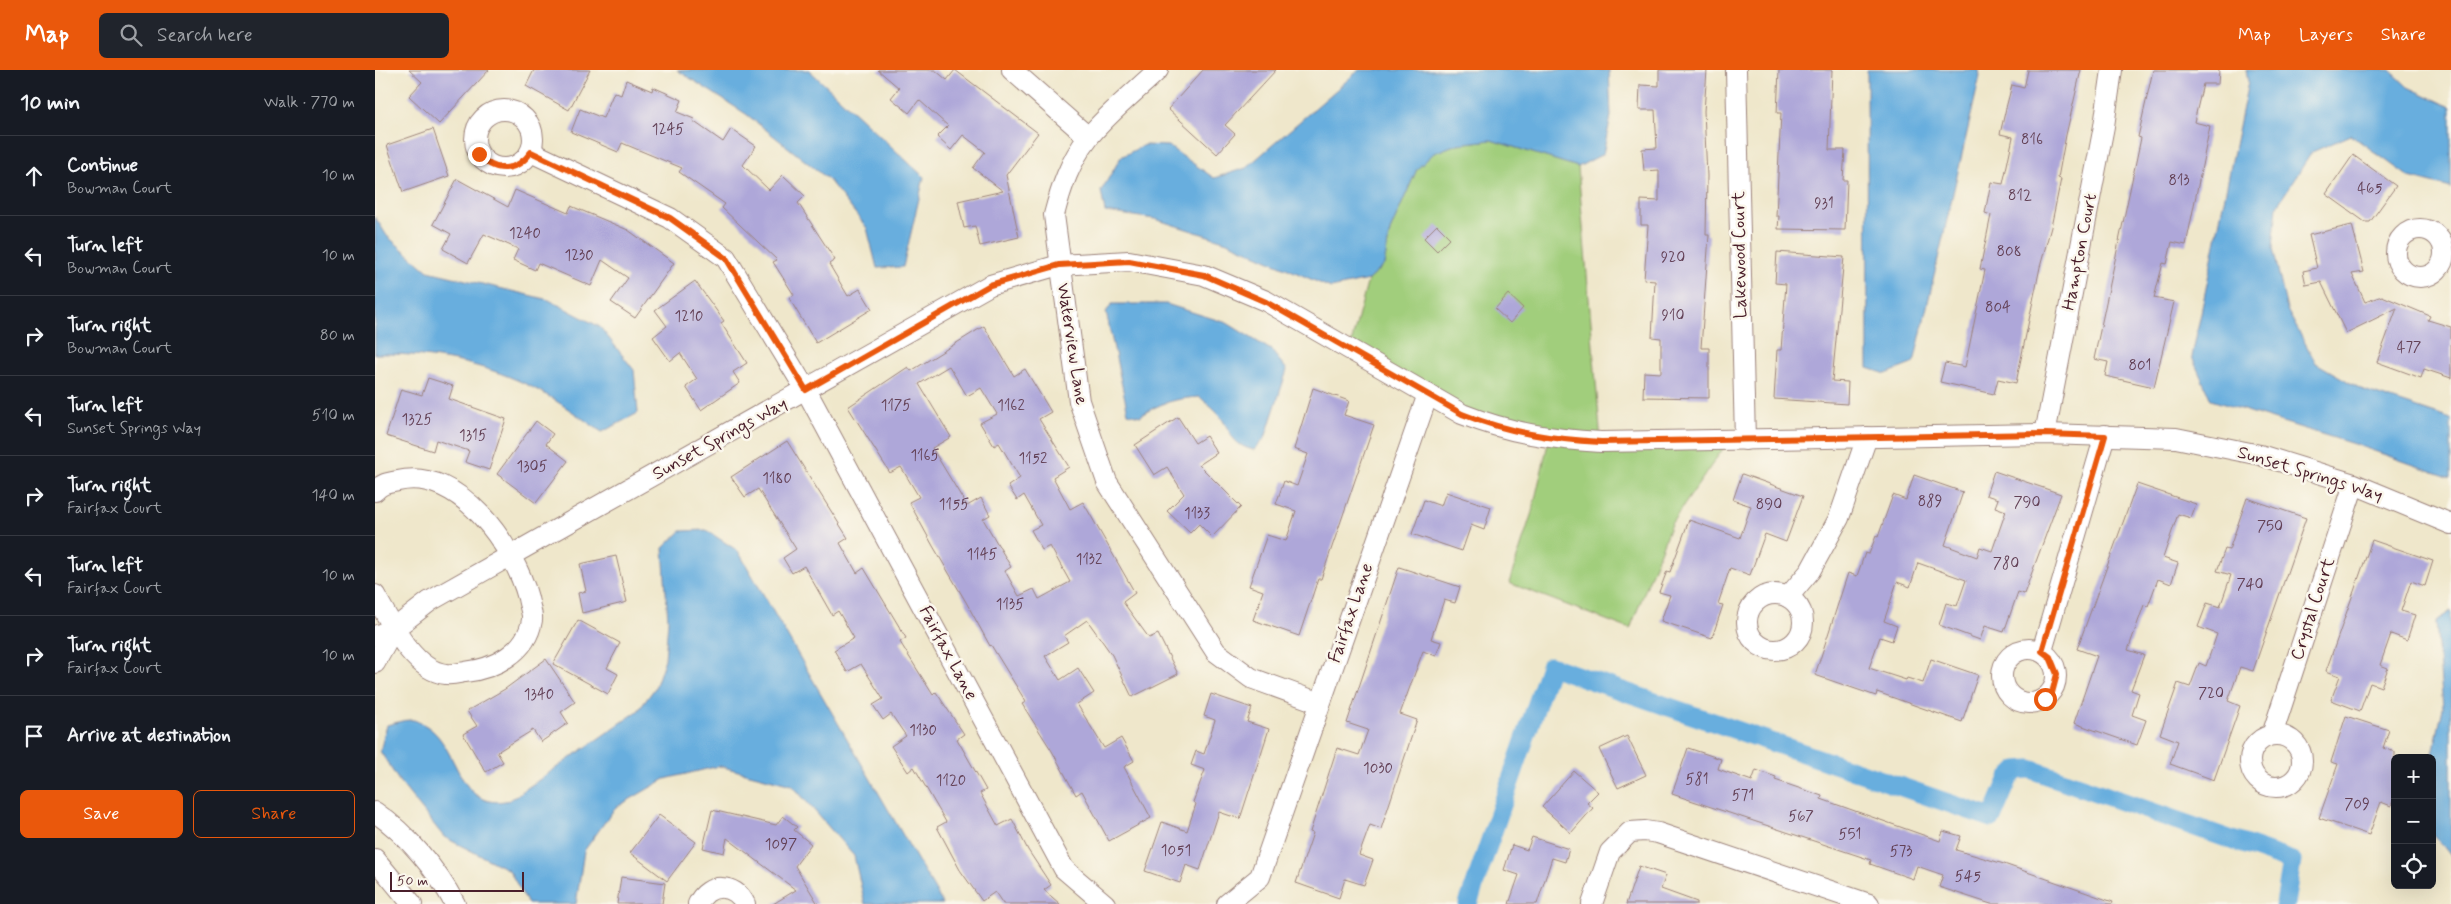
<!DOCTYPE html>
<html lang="en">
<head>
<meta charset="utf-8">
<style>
	:root { --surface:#171b24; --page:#20242c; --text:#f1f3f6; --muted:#9ea1a6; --line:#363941; --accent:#ea580c }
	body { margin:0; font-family:Mynerve,sans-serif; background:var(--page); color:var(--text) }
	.controls { position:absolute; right:15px; bottom:15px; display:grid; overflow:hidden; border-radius:8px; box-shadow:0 5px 20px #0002 }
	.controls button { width:45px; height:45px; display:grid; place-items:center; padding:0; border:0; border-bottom:1px solid var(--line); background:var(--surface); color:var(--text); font:25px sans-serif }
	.scale { position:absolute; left:15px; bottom:12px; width:134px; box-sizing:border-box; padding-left:5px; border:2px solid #4a1f2b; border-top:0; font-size:14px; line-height:18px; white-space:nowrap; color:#4a1f2b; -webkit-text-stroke:4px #fbf7ec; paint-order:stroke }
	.stop { position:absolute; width:15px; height:15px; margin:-11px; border:4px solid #ea580c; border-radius:50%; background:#fff }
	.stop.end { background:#ea580c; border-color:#fff; box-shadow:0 1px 5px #0008 }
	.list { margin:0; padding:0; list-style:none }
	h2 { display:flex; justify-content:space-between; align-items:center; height:65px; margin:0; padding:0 20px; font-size:21px }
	h2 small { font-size:16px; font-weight:400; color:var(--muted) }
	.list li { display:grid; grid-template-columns:32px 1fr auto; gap:15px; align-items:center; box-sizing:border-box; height:80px; padding:0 20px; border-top:1px solid var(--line) }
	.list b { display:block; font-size:19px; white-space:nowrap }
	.list p { margin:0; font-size:16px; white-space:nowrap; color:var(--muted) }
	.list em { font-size:16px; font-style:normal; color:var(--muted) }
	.actions { display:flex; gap:10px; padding:15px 20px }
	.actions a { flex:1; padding:11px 0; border:1px solid var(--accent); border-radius:8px; text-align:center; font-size:18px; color:var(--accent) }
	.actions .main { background:var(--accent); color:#fff }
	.icon { flex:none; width:28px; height:28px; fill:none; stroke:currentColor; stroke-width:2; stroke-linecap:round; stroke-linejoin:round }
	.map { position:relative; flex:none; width:2076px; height:834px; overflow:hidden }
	header { display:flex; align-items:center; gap:30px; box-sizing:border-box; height:70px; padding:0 25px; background:var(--accent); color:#fff }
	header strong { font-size:24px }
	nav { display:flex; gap:28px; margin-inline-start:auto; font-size:18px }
	.search { width:350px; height:45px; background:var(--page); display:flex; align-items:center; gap:12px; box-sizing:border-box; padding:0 18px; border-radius:8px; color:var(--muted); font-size:19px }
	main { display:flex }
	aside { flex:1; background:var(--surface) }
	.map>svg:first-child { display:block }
	.green { fill:#a1ce7b; stroke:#767653 }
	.water { fill:#68aede; stroke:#596684 }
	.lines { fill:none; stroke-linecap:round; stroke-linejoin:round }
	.canal { stroke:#68aede; stroke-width:19 }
	.building { fill:#aea7d9; fill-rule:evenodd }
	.minor-casing { stroke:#9c837b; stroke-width:22 }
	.minor { stroke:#fff; stroke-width:20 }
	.route { stroke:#ea580c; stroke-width:6 }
	.labels { text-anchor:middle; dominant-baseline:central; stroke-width:5; stroke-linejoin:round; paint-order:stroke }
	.number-label { font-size:15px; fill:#634156 }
	.street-label { font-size:18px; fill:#4a1f2b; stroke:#fbf7ec }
</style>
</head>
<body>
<header>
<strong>Map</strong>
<div class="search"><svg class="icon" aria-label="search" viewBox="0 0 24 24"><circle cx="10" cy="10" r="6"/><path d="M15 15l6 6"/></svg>Search here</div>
<nav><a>Map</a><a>Layers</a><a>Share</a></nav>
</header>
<main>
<aside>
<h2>10 min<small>Walk · 770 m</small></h2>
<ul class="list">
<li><svg class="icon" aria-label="ahead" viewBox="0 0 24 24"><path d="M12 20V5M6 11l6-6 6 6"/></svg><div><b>Continue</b><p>Bowman Court</p></div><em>10 m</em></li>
<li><svg class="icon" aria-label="left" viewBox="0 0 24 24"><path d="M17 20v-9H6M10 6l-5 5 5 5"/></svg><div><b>Turn left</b><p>Bowman Court</p></div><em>10 m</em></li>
<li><svg class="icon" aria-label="right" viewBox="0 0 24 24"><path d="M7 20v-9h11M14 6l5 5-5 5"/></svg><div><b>Turn right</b><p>Bowman Court</p></div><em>80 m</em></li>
<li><svg class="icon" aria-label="left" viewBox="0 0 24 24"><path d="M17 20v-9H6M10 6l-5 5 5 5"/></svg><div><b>Turn left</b><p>Sunset Springs Way</p></div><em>510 m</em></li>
<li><svg class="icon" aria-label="right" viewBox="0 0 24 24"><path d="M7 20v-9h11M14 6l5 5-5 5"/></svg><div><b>Turn right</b><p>Fairfax Court</p></div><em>140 m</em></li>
<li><svg class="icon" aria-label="left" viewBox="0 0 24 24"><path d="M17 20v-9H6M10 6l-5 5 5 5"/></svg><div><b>Turn left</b><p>Fairfax Court</p></div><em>10 m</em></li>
<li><svg class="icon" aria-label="right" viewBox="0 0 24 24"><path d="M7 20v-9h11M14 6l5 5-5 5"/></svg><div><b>Turn right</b><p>Fairfax Court</p></div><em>10 m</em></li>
<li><svg class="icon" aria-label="arrive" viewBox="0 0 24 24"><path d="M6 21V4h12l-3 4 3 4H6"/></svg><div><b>Arrive at destination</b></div></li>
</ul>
<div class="actions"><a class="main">Save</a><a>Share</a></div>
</aside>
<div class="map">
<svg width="2076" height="834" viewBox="0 0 2076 834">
	<rect width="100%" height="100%" fill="#fbf7ec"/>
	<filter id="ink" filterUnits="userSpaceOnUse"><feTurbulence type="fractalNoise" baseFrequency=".02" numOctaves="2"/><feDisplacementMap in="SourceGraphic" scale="10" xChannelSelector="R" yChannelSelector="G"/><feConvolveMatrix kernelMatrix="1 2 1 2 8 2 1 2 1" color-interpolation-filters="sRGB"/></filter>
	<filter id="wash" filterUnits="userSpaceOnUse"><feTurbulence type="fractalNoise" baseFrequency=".0096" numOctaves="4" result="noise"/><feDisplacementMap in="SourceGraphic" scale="20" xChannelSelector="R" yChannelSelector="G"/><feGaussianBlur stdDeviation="1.12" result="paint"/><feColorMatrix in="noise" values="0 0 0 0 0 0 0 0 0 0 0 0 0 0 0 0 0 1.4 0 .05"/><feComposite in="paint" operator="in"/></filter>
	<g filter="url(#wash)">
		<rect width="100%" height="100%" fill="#efe7cb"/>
		<path class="green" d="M1116,70L1203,97L1226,372L1354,370L1296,454L1255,559L1134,513L1157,442L1174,369L1119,357L975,278L993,210L1009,195L1015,161L1042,99L1059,83L1082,74Z"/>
		<g class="water">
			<path d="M302,0H434L549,107L528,197L502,198L492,158L453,109L371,44Z"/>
			<path d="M984,0H1234L1236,46L1228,84L1203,97L1116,70L1082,74L1059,83L1042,99L1015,161L1009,195L993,210L956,218L852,172L780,149L730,142L726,121L746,87L769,75L793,76L839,108L871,98Z"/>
			<path d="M1492,0H1604L1605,6L1539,293L1511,304L1493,298Z"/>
			<path d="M1871,0H2015L2033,17L2076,37V118L2034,107L1976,65L1937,82L1902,136L1898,178L1912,240L1941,293L1986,319L2076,349V408L1982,375L1836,330L1817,287L1873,12Z"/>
			<path d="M0,147L12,166L53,201L174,230L225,257L259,300L263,343L227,362C200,344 173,323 142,310C98,291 48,283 0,284Z"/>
			<path d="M737,234H791L852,253L896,280L912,300L890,368L879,380C856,375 857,363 845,346C839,339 831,333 825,327C802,328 784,333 765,346L753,343L731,242Z"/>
			<path d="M331,460L363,481L568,834H490L479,786L417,715L344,696L290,709L240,738L209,781L201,834H153L134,800L69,767L24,711L5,681L12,655C20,653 28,650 35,650C39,649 43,652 46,653C86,671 79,744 135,730L263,641L280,618L290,589L293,550L288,478L306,461Z"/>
			<path d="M2076,541V786L2057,762V688L2068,638L2061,551Z"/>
		</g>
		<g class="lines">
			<path class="canal" d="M1093,834L1175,596L1617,748L1634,708L1642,700L1655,699L1917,791L1910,834"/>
		</g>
		<g id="blocks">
			<g class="building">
				<path d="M34,0H114L64,54L34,26L47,12Z"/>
				<path d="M159,0H215L194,40L151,16Z"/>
				<path d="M503,0H560L572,10L580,0L663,63L631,105L644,167L605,176L600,156L589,158L583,131L628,121L598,98L610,82L588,65L576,80L562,67L573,56L544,30L534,43L516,28L524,18Z"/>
				<path d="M828,0H901L850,55L860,64L842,84L793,39Z"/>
				<path d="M1284,0H1332L1329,41L1332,106L1331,165H1334L1326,278H1334V328L1268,327L1269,302L1286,303V268L1277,267L1280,211L1269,210L1273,155H1266V130L1284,131V100L1269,101L1267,79L1282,78L1280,40H1264L1265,15L1284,16Z"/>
				<path d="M1404,0H1457L1454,80H1470L1468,110H1472L1470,160L1403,159L1404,146H1401L1406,43H1402Z"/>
				<path d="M1653,0H1706L1691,65L1683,108L1686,109L1676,157L1665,197L1641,313L1623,309L1619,324L1565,312L1570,293L1590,297L1610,200L1605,199L1616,145L1610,143L1616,112L1628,114L1638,67L1625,64L1631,38L1637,15L1649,18Z"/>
				<path d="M1778,0H1844L1843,14H1828L1819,52L1835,56L1811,175L1797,172L1792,194L1788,193L1779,228L1799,232L1779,317L1730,306L1733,292L1719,289L1766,68L1763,67Z"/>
				<path d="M251,10L277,21L278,17L307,30L302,42L319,49L318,51L348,72L356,59L381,76L368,95L394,120L408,105L430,126L423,133L460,190L454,194L473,226L485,219L497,239L441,273L414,228L419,225L398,192L402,190L347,138L350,134L304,102L307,98L247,73L243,82L196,62L205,39L228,48L239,22L246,25Z"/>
				<path d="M58,59L74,106L28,122L12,75Z"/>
				<path d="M1978,85L2021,116L1995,152H1990L1951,124Z"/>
				<path d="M82,109L133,137L140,120L193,143L196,136L253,160L299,193L260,248L236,232L253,208L227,190L216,216L163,193L160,200L138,190L143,179L109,164L93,193L68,179L76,164L58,154Z"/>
				<path d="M1062,155L1075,168L1062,181L1049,168Z"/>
				<path d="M1977,155L1989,202L1977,204L1990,232L2007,226L2055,246L2053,250L2076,257V308L2049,299L2046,308L2002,292L2022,238L1971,263L1946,212L1931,215L1928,201L1942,198L1934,165Z"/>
				<path d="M1402,182L1469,187L1457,311L1473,312L1472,334L1399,329L1402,280H1406L1411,214L1400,213Z"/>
				<path d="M320,211L349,251L346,253L372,293L358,302L365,313L326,340L311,317L322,309L305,283L295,291L278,267L292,256L280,240Z"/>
				<path d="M1133,224L1148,238L1135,253L1120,239Z"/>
				<path d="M609,256L639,306L650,299L676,342L664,349L694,397L678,407L695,439L708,432L760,523L748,532L774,568L783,564L803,604L757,627L737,585L712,550L689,566L693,572L670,586L685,610L703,598L719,623L702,634L729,678L746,668L759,691L749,697L776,748L734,771L707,721L701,725L677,681L647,634L651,632L616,575L615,576L591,532L558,476L534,432L544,427L526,397L515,403L473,337L533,297L536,301ZM574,296L592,326L606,318L622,344L605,353L619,376L624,373L645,408L633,416L642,430L649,425L666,455L656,460L667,480L675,476L695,512L664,529L659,519L644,526L630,501L636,497L608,449L615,445L606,428L592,436L557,378L576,367L544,314Z"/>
				<path d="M53,308L78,316L74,329L131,349L114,400L90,392L94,381L61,370L58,381L11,366L26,319L47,325Z"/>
				<path d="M938,318L974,331L969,345L999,355L946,509H943L924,566L878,550L888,521L874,516L892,465L911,471L921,441L901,434L909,411L922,416L933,384L919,379Z"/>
				<path d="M803,347L820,373L831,366L842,383L824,395L866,437L837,467L824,454L815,463L792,441L809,424L792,397L779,405L760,375Z"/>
				<path d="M161,351L178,364L171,374L193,391L161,433L122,404Z"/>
				<path d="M412,371L473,468L465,473L482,503L489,498L531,568L525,572L558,625L561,622L589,664L582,669L611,720L605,723L623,756L637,749L653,780L676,815L669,820L685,834H628L620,822L607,831L585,800L562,757L571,752L539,697L533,702L516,676L531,666L516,644L508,650L498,635L508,629L486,594L472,602L459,580L479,568L463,541L457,545L429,496L417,503L408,488L421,479L383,419L370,427L356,407Z"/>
				<path d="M1619,401L1686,424L1649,524L1643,522L1629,562L1610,556L1605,570L1564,555L1571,533L1582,536L1591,510L1543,493L1535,517L1522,512L1509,551L1522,556L1517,571L1505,567L1494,598L1531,610L1532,608L1548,613L1556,589L1603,605L1587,652L1502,622L1501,626L1440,605L1473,503L1482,506L1490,483L1494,484L1501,466L1503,467L1518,425L1531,430L1539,405L1588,422L1570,475L1602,487L1605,477L1617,481L1631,441L1620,437L1623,429L1611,425Z"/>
				<path d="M1367,404L1428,426L1411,472L1390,464L1375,505L1355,498L1343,534L1348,535L1337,568L1286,551L1295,525L1284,522L1292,501L1295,502L1314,450L1365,468L1376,436L1358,430Z"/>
				<path d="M1762,414L1821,434L1816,448L1803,444L1788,488L1803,493L1796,514L1783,509L1773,536L1769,535L1753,580L1769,585L1756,620L1764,623L1757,645L1771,650L1762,675L1699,653L1722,586L1702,579Z"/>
				<path d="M1071,422L1116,437L1109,460L1096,455L1087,481L1037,464L1049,430L1066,436Z"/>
				<path d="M1872,428L1931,448L1878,601L1865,597L1853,631L1865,636L1839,710L1795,694L1803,671L1785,664L1803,613L1815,617L1824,593L1831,596L1842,564L1823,557L1832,533L1845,537L1856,505L1842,501L1850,479L1854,480Z"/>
				<path d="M1997,470L2058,491L2050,516L2036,511L2026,541L2040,545L2032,570L2016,564L2005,595L2013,598L2006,617L1995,613L1985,641L1956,630L1965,606L1951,601Z"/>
				<path d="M241,486L252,532L207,543L203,523L211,521L205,494Z"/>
				<path d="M1024,497L1085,517L1080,533L1069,530L1056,569L1066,572L1061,586L1048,581L1025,644L1042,650L1006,759L995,755L984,785L998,790L989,815L970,809L964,828L921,813L938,763L935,762L962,678L984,685L993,660L972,653Z"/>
				<path d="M203,550L245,573L232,598L243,604L233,624L178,594Z"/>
				<path d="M171,589L200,632L186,642L193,653L166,672L158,660L122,682L128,692L111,702L88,664L102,656L92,641L130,619Z"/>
				<path d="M836,624L877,638L872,652L894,659L865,749L844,742L825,800L811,795L805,813L770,801L787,752L812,761L821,734L818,732L830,700L816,695L821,681L829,684L840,650L829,646Z"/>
				<path d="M1971,646L2014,660L2008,678L2020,682V726L2016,736L2006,732L1994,765L1944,748L1963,694L1956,692Z"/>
				<path d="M1252,666L1271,705L1243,718L1224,679Z"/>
				<path d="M1313,678L1346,689L1343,699L1377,711L1381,700L1401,707L1400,710L1447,726L1446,729L1565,771L1568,761L1586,766L1581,780L1629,794L1738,832L1737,834H1616L1564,817L1568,805L1542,796L1538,809L1495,794L1496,790L1297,724Z"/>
				<path d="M1199,701L1223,722L1212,733L1218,738L1196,763L1167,737Z"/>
				<path d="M337,740L401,755L408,746L422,757L419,760L436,774L420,796L443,834H398L421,820L352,768L349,783L328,778Z"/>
				<path d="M284,745L321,772L292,811L255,783Z"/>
				<path d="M1157,767L1194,779L1190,792L1177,788L1162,834H1134L1144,805L1129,800L1137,775L1152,780Z"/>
				<path d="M1264,796L1291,805L1286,819L1322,832V834H1251Z"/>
				<path d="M246,807L290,813L287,834H242Z"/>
			</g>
		</g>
	</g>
	<g filter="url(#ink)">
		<use href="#blocks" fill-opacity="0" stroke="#9c837b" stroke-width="1"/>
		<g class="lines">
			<defs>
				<g id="minor">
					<path d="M637,0L713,67"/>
					<path d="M783,0C761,21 731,45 713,68C695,91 686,118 679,145L704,331L732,412L841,582L876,608L945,633"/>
					<path d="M1361,0L1370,370"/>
					<circle cx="129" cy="69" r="29"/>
					<path d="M156,82L295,148L351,188L431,320L689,799L730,834"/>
					<circle cx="2045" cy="183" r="24"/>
					<path d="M1670,364L1729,56L1737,0"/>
					<path d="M0,421C7,413 14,413 23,411C84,396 140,478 153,528C154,535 158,544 157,550C152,582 119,599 90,602C84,603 77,605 71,604C38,601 15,551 0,525"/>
					<circle cx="1400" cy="552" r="28"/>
					<path d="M1413,527L1435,501L1464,448L1492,367"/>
					<path d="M19,559L55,531L615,215L684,195L754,191L829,205L891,231L1087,344C1135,363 1175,369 1226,372L1670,364L1801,368L1885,385L1979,414L2076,454"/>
					<path d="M0,566L19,559L0,593"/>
					<circle cx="1654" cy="606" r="27"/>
					<path d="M1667,581L1730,365"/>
					<circle cx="1901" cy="691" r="26"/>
					<path d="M1897,665L1979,414"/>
					<path d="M0,742C32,764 62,800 80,834"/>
					<path d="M0,789L37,834"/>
					<path d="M323,834C333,812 360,813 370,834"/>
					<path d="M852,834L885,807L1053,324"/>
					<path d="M1217,834L1235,782L1255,762L1270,761L1283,763L1494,834"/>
				</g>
			</defs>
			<use href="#minor" class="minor-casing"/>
			<use href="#minor" class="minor"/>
		</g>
	</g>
	<g class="lines" filter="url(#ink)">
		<path class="route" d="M104,84C119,104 142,102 156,82L295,148L351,188L431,320L615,215L684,195L754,191L829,205L891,232L1087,344C1135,363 1175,369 1226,372L1670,364L1730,366L1667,581L1675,587L1682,604L1677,623L1670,629"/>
	</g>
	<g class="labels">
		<g class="number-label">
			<text x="293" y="60">1245</text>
			<text x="1657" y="70">816</text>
			<text x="1804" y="111">813</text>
			<text x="1995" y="119">465</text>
			<text x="1645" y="126">812</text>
			<text x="1449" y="134">931</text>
			<text x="150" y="164">1240</text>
			<text x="1634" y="182">808</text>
			<text x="204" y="186">1230</text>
			<text x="1298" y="188">920</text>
			<text x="1623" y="238">804</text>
			<text x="1298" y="246">910</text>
			<text x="314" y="247">1210</text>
			<text x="2034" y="278">477</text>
			<text x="1765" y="296">801</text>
			<text x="521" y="336">1175</text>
			<text x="636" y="336">1162</text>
			<text x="42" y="350">1325</text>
			<text x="98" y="366">1315</text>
			<text x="550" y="386">1165</text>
			<text x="658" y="389">1152</text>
			<text x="157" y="397">1305</text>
			<text x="402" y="409">1180</text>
			<text x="1555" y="432">889</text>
			<text x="1652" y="433">790</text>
			<text x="579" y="435">1155</text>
			<text x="1394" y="435">890</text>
			<text x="822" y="444">1133</text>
			<text x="1895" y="457">750</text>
			<text x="607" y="485">1145</text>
			<text x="714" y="490">1132</text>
			<text x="1631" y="494">780</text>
			<text x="1875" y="515">740</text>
			<text x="635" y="535">1135</text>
			<text x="1836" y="624">720</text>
			<text x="164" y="625">1340</text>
			<text x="548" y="661">1130</text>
			<text x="1003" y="699">1030</text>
			<text x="1322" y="710">581</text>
			<text x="576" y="711">1120</text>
			<text x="1368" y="726">571</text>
			<text x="1982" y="735">709</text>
			<text x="1426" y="747">567</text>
			<text x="1475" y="765">551</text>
			<text x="406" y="775">1097</text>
			<text x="801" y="781">1051</text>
			<text x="1526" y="782">573</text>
			<text x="1593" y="807">545</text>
		</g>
		<g class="street-label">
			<text transform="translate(1705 182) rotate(-79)">Hampton Court</text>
			<text transform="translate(1365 185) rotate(-91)">Lakewood Court</text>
			<text transform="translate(697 274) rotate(81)">Waterview Lane</text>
			<text transform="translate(345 369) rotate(-29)">Sunset Springs Way</text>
			<text transform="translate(1935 404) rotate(17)">Sunset Springs Way</text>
			<text transform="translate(1938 539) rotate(-72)">Crystal Court</text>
			<text transform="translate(976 543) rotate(-71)">Fairfax Lane</text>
			<text transform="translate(573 583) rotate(62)">Fairfax Lane</text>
		</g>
	</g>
</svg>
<div class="controls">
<button>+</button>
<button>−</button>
<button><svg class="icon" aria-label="locate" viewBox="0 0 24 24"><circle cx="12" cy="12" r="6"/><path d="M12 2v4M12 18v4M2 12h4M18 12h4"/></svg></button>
</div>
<div class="scale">50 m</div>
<div class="stop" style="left:1670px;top:629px"></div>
<div class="stop end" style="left:104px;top:84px"></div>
</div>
</main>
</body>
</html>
